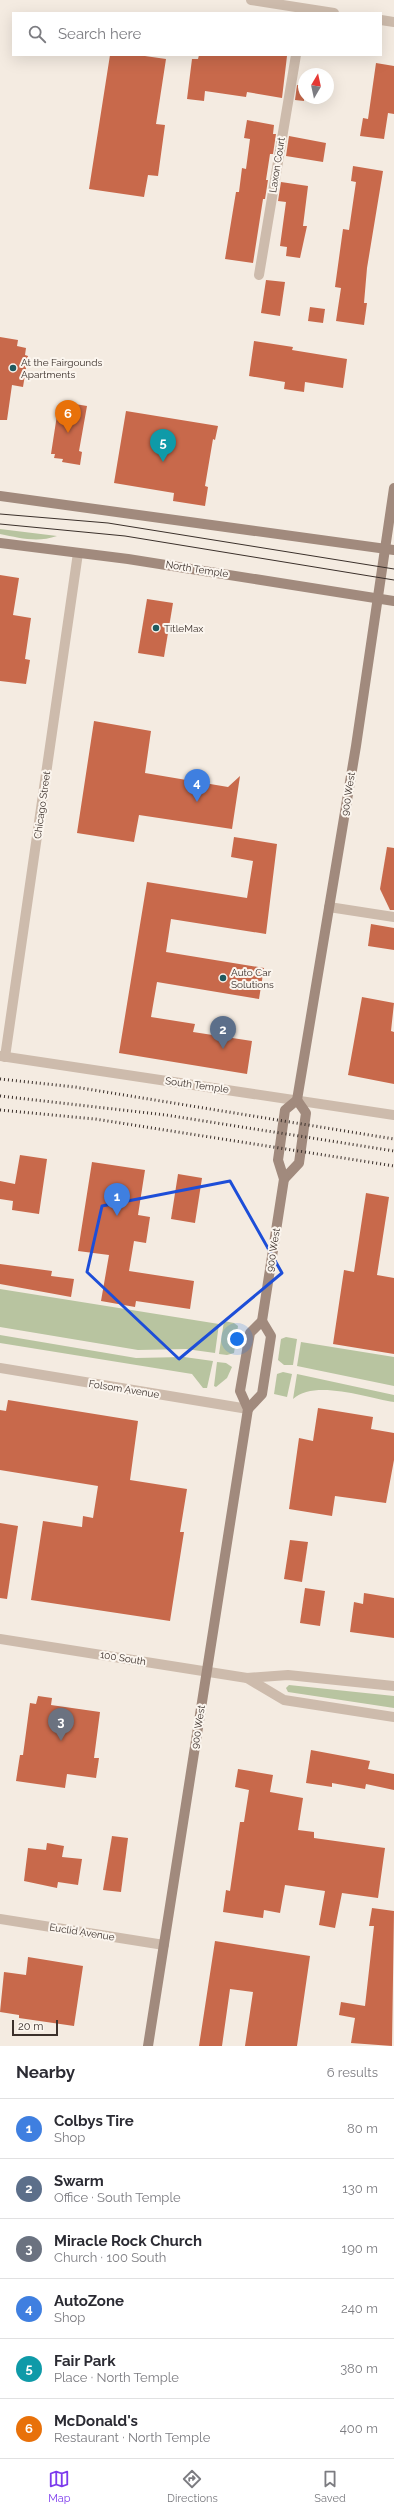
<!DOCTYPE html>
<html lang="en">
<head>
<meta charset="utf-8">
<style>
	:root { --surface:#fff; --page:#f2f2f3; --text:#2b2b33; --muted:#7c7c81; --line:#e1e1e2; --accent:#7c3aed }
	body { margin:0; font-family:Raleway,sans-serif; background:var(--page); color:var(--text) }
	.compass { position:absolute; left:298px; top:68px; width:36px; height:36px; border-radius:50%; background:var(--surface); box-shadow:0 4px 16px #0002; rotate:9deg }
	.scale { position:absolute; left:12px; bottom:10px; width:46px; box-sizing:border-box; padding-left:4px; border:2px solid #3b302b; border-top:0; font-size:11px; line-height:14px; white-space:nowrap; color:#3b302b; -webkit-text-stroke:3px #fbf5ee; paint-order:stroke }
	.you { position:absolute; left:237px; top:1339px; width:14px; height:14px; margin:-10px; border:3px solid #fff; border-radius:50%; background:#1a73e8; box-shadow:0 0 0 6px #1a73e833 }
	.badge { display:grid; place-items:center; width:26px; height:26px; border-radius:50%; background:var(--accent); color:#fff; font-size:13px; font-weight:700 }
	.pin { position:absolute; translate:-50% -33px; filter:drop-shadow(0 1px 2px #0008) }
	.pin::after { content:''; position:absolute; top:21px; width:14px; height:12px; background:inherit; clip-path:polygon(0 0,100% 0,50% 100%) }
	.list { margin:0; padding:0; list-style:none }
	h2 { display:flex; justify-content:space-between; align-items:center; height:52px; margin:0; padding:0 16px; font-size:17px }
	h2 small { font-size:13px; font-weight:400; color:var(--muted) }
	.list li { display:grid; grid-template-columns:26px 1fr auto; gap:12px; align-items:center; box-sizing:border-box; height:60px; padding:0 16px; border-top:1px solid var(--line) }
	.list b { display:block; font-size:15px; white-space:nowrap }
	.list p { margin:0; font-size:13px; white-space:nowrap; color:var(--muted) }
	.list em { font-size:13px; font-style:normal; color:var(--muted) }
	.icon { flex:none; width:22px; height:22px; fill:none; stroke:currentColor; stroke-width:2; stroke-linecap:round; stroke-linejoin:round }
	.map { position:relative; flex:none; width:394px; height:2046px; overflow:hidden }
	.search { position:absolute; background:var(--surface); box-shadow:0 4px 16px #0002; left:12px; right:12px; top:12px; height:44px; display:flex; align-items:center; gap:10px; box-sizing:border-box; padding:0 14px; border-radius:0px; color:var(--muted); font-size:15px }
	.sheet { height:412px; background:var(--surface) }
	nav { display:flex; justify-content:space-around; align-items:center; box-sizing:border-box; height:56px; border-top:1px solid var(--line); background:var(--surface); font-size:11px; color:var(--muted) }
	nav a { display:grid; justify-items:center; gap:2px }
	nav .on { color:var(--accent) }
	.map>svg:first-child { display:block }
	.green { fill:#b8c4a0 }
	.building { fill:#c8694b }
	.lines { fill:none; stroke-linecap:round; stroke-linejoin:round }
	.minor { stroke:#cdbbac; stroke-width:10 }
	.secondary { stroke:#a18a7d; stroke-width:10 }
	.tram { stroke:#3b302b; stroke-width:1 }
	.rail { stroke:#3b302b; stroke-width:3; stroke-dasharray:1 3; stroke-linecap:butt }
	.marked { fill:none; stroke:#1d4ed8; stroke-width:3; stroke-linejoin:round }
	.poi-dot { fill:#1f5a5e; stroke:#fbf5ee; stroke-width:1.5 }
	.labels { text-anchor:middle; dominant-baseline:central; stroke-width:4; stroke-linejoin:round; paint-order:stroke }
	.street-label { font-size:10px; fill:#3b302b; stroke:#fbf5ee }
	.poi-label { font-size:10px; fill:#3b302b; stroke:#fbf5ee; text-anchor:start }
</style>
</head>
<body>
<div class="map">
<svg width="394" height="2046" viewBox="0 0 394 2046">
	<rect width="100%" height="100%" fill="#f4ebe1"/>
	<g class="green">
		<path d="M0,529L57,536C37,543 20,538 0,534Z"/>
		<path d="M0,1289L219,1324L215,1353L186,1349L138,1350L0,1327Z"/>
		<path d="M224,1321L234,1323L238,1326L234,1353L227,1355L219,1354Z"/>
		<path d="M0,1335L136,1358L184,1357L213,1361L207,1388H203L192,1374L0,1343Z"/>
		<path d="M286,1337L297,1339L293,1365H284L278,1360L281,1339Z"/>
		<path d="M301,1342L394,1357V1386L297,1366Z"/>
		<path d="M217,1362L226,1363L232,1367L227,1378L216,1387L214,1386Z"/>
		<path d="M283,1372L292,1374L287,1397L274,1394L277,1374Z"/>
		<path d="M297,1374L394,1395V1402C367,1398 315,1379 293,1399Z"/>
		<path d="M289,1685L394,1696V1708L288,1692L286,1688Z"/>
	</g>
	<g class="building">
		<path d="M110,55H138L166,59L156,124L165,125L158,176L148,175L144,197L89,189Z"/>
		<path d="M199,55L287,56L282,98L247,92L246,97L205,91L204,101L187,99L192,59H198Z"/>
		<path d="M376,63L394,66V114L388,113L384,139L360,136L363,118L368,119Z"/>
		<path d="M297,85L304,86V101L295,100Z"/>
		<path d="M247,120L274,125L273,134H276L273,154H270L266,180H268L265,199H263L253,263L225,259L236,192H239L242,168L246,169L250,139L244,138Z"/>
		<path d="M289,136L326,143L323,162L286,156Z"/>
		<path d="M353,166L383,171L367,268L364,303H367L364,325L336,321L341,288L335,287L343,229L349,230L356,182L351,181Z"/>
		<path d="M281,182L308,186L303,226H307L300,258L286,256L287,247L280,246L286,202L278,201Z"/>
		<path d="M266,280L285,282L280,316L261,313Z"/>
		<path d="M310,307L325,309L323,323L308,321Z"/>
		<path d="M0,337L18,340L17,346L26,348L25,355L28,356L23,387L12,385L7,420H0Z"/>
		<path d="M254,341L293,347L292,350L347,359L343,388L305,382L304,392L284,389L285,382L249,376Z"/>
		<path d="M63,402L87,406L79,451L82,452L80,465L62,462L63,459L54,458L55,454H51L57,415L61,416Z"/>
		<path d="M126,411L218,426L215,440L213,439L205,486L208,487L205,506L173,501L174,493L114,483Z"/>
		<path d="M0,575L19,578L13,615L31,618L25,659L30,660L26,684L0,681Z"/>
		<path d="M147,599L173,603L164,657L138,653Z"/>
		<path d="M94,721L151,731L145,773L228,787L240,776L232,829L139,815L134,842L77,833Z"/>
		<path d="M234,837L277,844L266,934L171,919L166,952L264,968L259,999L157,982L151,1017L195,1024L193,1032L252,1041L247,1074L119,1053L147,882L247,898L253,861L231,857Z"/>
		<path d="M387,847L394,848V910H390L380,889Z"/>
		<path d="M371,924L394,928V950L368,946Z"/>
		<path d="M362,997L394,1003L391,1031L394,1032V1084L348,1075Z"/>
		<path d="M20,1155L47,1159L39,1214L12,1210L13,1201L0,1199V1181L15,1184Z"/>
		<path d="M92,1162L145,1170L138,1215L150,1217L146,1243L134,1241L129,1271L194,1281L190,1309L136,1301L135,1307L101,1301L109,1255L78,1251Z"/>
		<path d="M178,1174L202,1178L195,1223L171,1219Z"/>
		<path d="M366,1193L389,1197L377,1275L394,1278V1354L333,1344L344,1270L354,1272Z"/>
		<path d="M0,1264L52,1271L51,1276L74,1279L71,1297L0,1284Z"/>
		<path d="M8,1400L138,1421L130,1480L187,1489L180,1532H184L170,1621L31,1600L43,1521L82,1527L83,1516L93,1518L98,1486L0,1470V1410L6,1411Z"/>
		<path d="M318,1408L373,1417L371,1429L394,1433V1460L386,1503L335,1496L332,1516L289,1509L299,1438L313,1441Z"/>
		<path d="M0,1523L18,1526L7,1599L0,1598Z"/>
		<path d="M290,1540L308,1542L302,1582L284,1579Z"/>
		<path d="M305,1588L325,1591L320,1626L300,1623Z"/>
		<path d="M364,1593L394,1598V1638L350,1632L354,1602L363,1604Z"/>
		<path d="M38,1696L52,1698L51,1705L100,1712L94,1758H99L96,1778L67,1774L65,1788L16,1781L20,1755H23L30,1703L36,1704Z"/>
		<path d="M311,1750L370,1761L368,1769L394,1774V1790L366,1784L365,1789L332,1783V1787L306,1783Z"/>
		<path d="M238,1769L273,1775L270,1792L303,1798L298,1830L314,1832V1838L385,1848L378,1898L342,1893L335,1928L319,1925L325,1891L285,1885L280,1913L264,1910L263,1918L223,1912L226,1890L230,1891L240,1822H244L249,1790L235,1787Z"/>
		<path d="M112,1836L128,1838L121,1892L103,1890Z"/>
		<path d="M47,1843L64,1846L62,1857L82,1859L78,1885L58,1882L57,1888L24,1881L28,1848L46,1850Z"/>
		<path d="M372,1908L394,1911L392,2046L351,2043L355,2018L339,2015L341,2002L365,2006L374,1926H369Z"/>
		<path d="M215,1941L310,1956L297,2046H245L253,1992L230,1989L222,2046H199Z"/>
		<path d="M28,1957L83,1966L74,2026L19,2018V2015L0,2012L4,1972L26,1975Z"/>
	</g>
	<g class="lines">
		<g class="minor">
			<path d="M251,0L334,13"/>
			<path d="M381,20L394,22"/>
			<path d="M259,275L296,55"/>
			<path d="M329,907L394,917"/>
			<path d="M0,1056L394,1115"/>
			<path d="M5,1057L78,553"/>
			<path d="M0,1368L248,1409"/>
			<path d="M0,1639L247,1678L288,1675L394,1686"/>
			<path d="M247,1678L284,1700L394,1717"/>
			<path d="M0,1919L164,1945"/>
		</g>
		<g class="secondary">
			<path d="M0,496L394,550"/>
			<path d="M0,543L128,559L394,601"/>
			<path d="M284,1179L299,1163L306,1113L297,1100"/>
			<path d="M248,1409L262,1394L271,1336L262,1321"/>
			<path d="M148,2046L248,1409L240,1391L250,1333L262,1321L284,1179L278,1160L285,1110L297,1100L356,746L394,488"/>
		</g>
		<g class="tram">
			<path d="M0,514L108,523L394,569"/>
			<path d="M0,524L125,536L394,580"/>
		</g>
		<g class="rail">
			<path d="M0,1079L75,1087L394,1139"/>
			<path d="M0,1096L166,1115L394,1151"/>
			<path d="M0,1110L95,1119L394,1166"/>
		</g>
	</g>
	<path class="marked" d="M230,1181L282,1273L179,1359L87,1272L102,1206Z"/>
	<g class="poi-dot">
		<circle cx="13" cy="368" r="4"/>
		<circle cx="156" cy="628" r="4"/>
		<circle cx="223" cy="978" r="4"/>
	</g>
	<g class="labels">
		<g class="street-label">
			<text transform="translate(277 165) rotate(-81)">Laxon Court</text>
			<text transform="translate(197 569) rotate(9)">North Temple</text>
			<text transform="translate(348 794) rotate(-81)">900 West</text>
			<text transform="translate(42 805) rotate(-82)">Chicago Street</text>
			<text transform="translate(197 1085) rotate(8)">South Temple</text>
			<text transform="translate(273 1250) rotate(-81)">900 West</text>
			<text transform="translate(124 1389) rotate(9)">Folsom Avenue</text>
			<text transform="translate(123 1658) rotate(9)">100 South</text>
			<text transform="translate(198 1727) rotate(-81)">900 West</text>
			<text transform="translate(82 1932) rotate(9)">Euclid Avenue</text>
		</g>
		<g class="poi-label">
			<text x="21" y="362">At the Fairgounds<tspan x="21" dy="12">Apartments</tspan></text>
			<text x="164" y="628">TitleMax</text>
			<text x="231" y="972">Auto Car<tspan x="231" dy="12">Solutions</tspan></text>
		</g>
	</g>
</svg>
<svg class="compass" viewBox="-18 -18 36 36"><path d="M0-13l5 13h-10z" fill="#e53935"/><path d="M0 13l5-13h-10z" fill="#7c7c81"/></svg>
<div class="scale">20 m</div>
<div class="you"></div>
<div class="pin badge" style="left:117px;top:1216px;background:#3f7fe0">1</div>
<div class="pin badge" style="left:223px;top:1049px;background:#5c6f8a">2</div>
<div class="pin badge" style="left:61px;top:1741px;background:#6b7280">3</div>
<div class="pin badge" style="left:197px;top:802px;background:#3f7fe0">4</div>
<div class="pin badge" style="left:163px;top:462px;background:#0f9aa8">5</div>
<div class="pin badge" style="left:68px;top:433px;background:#e8710a">6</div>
<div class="search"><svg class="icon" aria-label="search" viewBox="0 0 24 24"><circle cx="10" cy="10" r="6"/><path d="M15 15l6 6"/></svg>Search here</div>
</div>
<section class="sheet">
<h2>Nearby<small>6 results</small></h2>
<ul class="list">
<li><span class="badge" style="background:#3f7fe0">1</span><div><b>Colbys Tire</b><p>Shop</p></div><em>80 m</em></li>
<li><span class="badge" style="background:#5c6f8a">2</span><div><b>Swarm</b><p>Office · South Temple</p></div><em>130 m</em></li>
<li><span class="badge" style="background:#6b7280">3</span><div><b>Miracle Rock Church</b><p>Church · 100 South</p></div><em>190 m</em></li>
<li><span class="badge" style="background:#3f7fe0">4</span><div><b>AutoZone</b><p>Shop</p></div><em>240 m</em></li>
<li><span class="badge" style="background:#0f9aa8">5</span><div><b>Fair Park</b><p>Place · North Temple</p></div><em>380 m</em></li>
<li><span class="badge" style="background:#e8710a">6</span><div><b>McDonald's</b><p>Restaurant · North Temple</p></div><em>400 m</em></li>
</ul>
</section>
<nav>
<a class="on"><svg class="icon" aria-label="map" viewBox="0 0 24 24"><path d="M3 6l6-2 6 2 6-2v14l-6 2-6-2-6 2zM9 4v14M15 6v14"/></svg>Map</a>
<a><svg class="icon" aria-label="directions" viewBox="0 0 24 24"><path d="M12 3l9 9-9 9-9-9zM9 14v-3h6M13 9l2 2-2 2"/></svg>Directions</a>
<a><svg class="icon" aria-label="saved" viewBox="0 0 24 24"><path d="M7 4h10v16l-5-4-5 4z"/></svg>Saved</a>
</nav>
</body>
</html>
